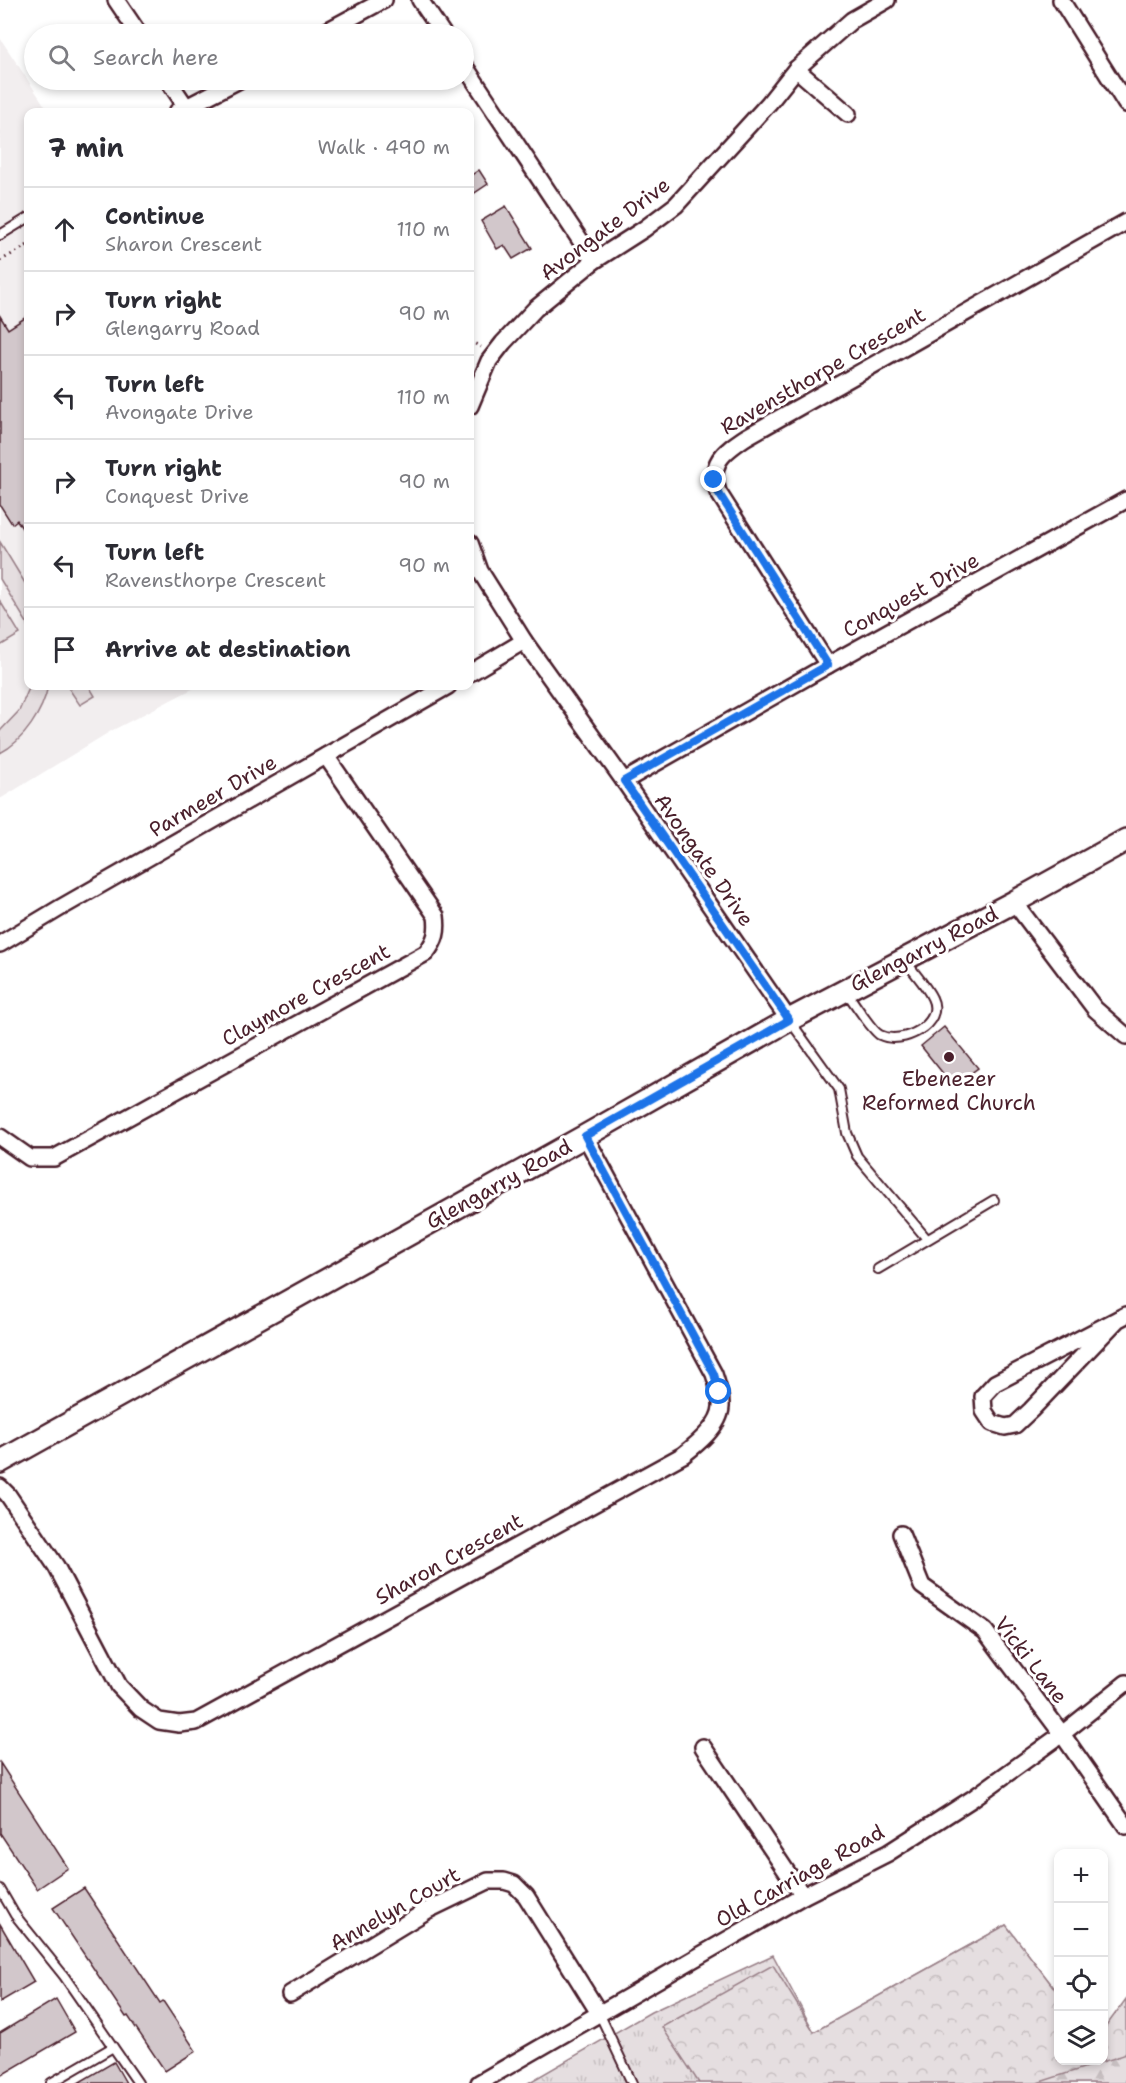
<!DOCTYPE html>
<html lang="en">
<head>
<meta charset="utf-8">
<style>
	:root { --surface:#fff; --page:#f2f2f3; --text:#2b2b33; --muted:#7c7c81; --line:#e1e1e2 }
	body { margin:0; font-family:"Shantell Sans",sans-serif; background:var(--page); color:var(--text) }
	.controls { position:absolute; right:18px; bottom:18px; display:grid; overflow:hidden; border-radius:12px; box-shadow:0 3px 9px #0003 }
	.controls button { width:54px; height:54px; display:grid; place-items:center; padding:0; border:0; border-bottom:2px solid var(--line); background:var(--surface); color:var(--text); font:30px sans-serif }
	.stop { position:absolute; width:18px; height:18px; margin:-14px; border:4px solid #1a73e8; border-radius:50%; background:#fff }
	.stop.end { background:#1a73e8; border-color:#fff; box-shadow:0 2px 6px #0008 }
	.list { margin:0; padding:0; list-style:none }
	h2 { display:flex; justify-content:space-between; align-items:center; height:78px; margin:0; padding:0 24px; font-size:26px }
	h2 small { font-size:20px; font-weight:400; color:var(--muted) }
	.list li { display:grid; grid-template-columns:39px 1fr auto; gap:18px; align-items:center; box-sizing:border-box; height:84px; padding:0 24px; border-top:2px solid var(--line) }
	.list b { display:block; font-size:22px; white-space:nowrap }
	.list p { margin:0; font-size:20px; white-space:nowrap; color:var(--muted) }
	.list em { font-size:20px; font-style:normal; color:var(--muted) }
	.icon { flex:none; width:33px; height:33px; fill:none; stroke:currentColor; stroke-width:2; stroke-linecap:round; stroke-linejoin:round }
	.map { position:relative; flex:none; width:1126px; height:2083px; overflow:hidden }
	.search { position:absolute; background:var(--surface); box-shadow:0 3px 9px #0003; left:24px; top:24px; width:450px; height:66px; display:flex; align-items:center; gap:15px; box-sizing:border-box; padding:0 21px; border-radius:33px; color:var(--muted); font-size:22px }
	.panel { position:absolute; background:var(--surface); box-shadow:0 3px 9px #0003; left:24px; top:108px; width:450px; height:582px; border-radius:12px }
	.map>svg:first-child { display:block }
	.built { fill:#f2eeef }
	.grass { fill:url(#grass-tufts); stroke:#987e86; stroke-width:1.5 }
	.forest { fill:url(#forest-firs); stroke:#987e86; stroke-width:1.5 }
	.park { fill:url(#park-crowns); stroke:#987e86; stroke-width:1.5 }
	.garden { fill:#e5dee0; stroke:#987e86; stroke-width:1.5 }
	.building { fill:#d2c7cb; stroke:#4a1f2b; stroke-width:1.5 }
	.lines { fill:none; stroke-linecap:round; stroke-linejoin:round }
	.lane-casing { stroke:#4a1f2b; stroke-width:12 }
	.street-casing { stroke:#4a1f2b; stroke-width:20 }
	.secondary-casing { stroke:#4a1f2b; stroke-width:26 }
	.path { stroke:#4a1f2b; stroke-width:3; stroke-dasharray:1.5 4.5; stroke-linecap:butt }
	.lane { stroke:#fff; stroke-width:8 }
	.street { stroke:#fff; stroke-width:15 }
	.secondary { stroke:#fff; stroke-width:21 }
	.route { stroke:#1a73e8; stroke-width:8 }
	.poi-dot { fill:#4a1f2b; stroke:#fff; stroke-width:2 }
	.labels { text-anchor:middle; dominant-baseline:central; stroke-width:6; stroke-linejoin:round; paint-order:stroke }
	.street-label { font-size:21px; fill:#4a1f2b; stroke:#fff }
	.poi-label { font-size:21px; fill:#4a1f2b; stroke:#fff }
</style>
</head>
<body>
<div class="map">
<svg width="1126" height="2083" viewBox="0 0 1126 2083">
	<defs>
		<pattern id="grass-tufts" width="24" height="20" patternUnits="userSpaceOnUse" patternTransform="scale(1.5)"><rect width="24" height="20" fill="#e5dee0"/><path d="M3 7l-1-3M5 7V3M7 7l1-3M15 17l-1-3M17 17v-4M19 17l1-3" fill="none" stroke="#c6bec0"/></pattern>
		<pattern id="forest-firs" width="22" height="20" patternUnits="userSpaceOnUse" patternTransform="scale(1.5)"><rect width="22" height="20" fill="#e5dee0"/><path d="M5 1l3.5 6h-7zM16 11l3.5 6h-7z" fill="#c6bec0"/></pattern>
		<pattern id="park-crowns" width="20" height="18" patternUnits="userSpaceOnUse" patternTransform="scale(1.5)"><rect width="20" height="18" fill="#e5dee0"/><path d="M2 6a3 3 0 1 1 6 0M12 15a3 3 0 1 1 6 0" fill="none" stroke="#c6bec0"/></pattern>
	</defs>
	<rect width="100%" height="100%" fill="#fff"/>
	<filter id="ink" filterUnits="userSpaceOnUse"><feTurbulence type="fractalNoise" baseFrequency=".0167" numOctaves="2"/><feDisplacementMap in="SourceGraphic" scale="12" xChannelSelector="R" yChannelSelector="G"/><feConvolveMatrix kernelMatrix="1 2 1 2 8 2 1 2 1" color-interpolation-filters="sRGB"/></filter>
	<g filter="url(#ink)">
		<path class="built" d="M0,38L49,112H28V686H198L111,731L0,799Z"/>
		<path class="grass" d="M1006,1925L1058,1993V2060H1104L1126,2083H528L651,2012L773,1955L814,2032Z"/>
		<path class="forest" d="M1126,2043V2083H967L1058,2060H1104Z"/>
		<path class="park" d="M1006,1925L1058,1993V2060H1104V2029L1126,1999V2051L1124,2055L1037,2083H699L662,2027L773,1965L814,2032Z"/>
		<g class="garden">
			<path d="M0,542L28,588V629L27,623L0,579Z"/>
			<path d="M0,601L20,634L0,646Z"/>
			<path d="M30,686H48C43,711 24,741 0,753V731L19,711Z"/>
			<path d="M67,686H89L95,696L80,705Z"/>
		</g>
		<g class="building">
			<path d="M479,170L488,184L470,196V176Z"/>
			<path d="M506,206L532,248L513,259L504,245L497,249L481,221Z"/>
			<path d="M0,316L8,329L28,316V538L17,520L12,524L0,505Z"/>
			<path d="M944,1027L978,1068L953,1086L921,1046Z"/>
			<path d="M0,1763L68,1868L37,1889L0,1833Z"/>
			<path d="M84,1888L160,2003L163,2001L196,2051L165,2071L128,2016L126,2017L53,1908Z"/>
			<path d="M0,1924L34,1982L0,2002Z"/>
			<path d="M56,1999L75,2032L0,2076V2033Z"/>
			<path d="M114,2062L126,2083H78Z"/>
		</g>
		<g class="lines">
			<defs>
				<g id="lane">
					<path d="M0,235L28,218"/>
					<path d="M846,991C852,1000 873,1032 880,1035C902,1046 945,1024 932,998C926,985 913,972 905,960"/>
					<path d="M790,1021L839,1089L847,1133L857,1156L927,1239"/>
					<path d="M878,1269L994,1200"/>
					<path d="M0,1889L15,1915L64,1976L138,2083"/>
					<path d="M599,2013L632,2083"/>
					<path d="M51,2083L113,2047"/>
				</g>
				<g id="street">
					<path d="M116,0L139,34"/>
					<path d="M420,0L443,34"/>
					<path d="M1061,0L1126,104"/>
					<path d="M321,34L384,0"/>
					<path d="M464,65L594,261"/>
					<path d="M796,69L848,114"/>
					<path d="M168,80L187,108"/>
					<path d="M177,112L239,80"/>
					<path d="M470,406L489,361L503,343L535,309L594,261L644,229L676,205L769,103L796,69L852,20L887,0"/>
					<path d="M470,543L480,571L524,641L624,781L789,1020"/>
					<path d="M828,665L718,492C708,462 724,452 746,437L1126,222"/>
					<path d="M470,673L524,641"/>
					<path d="M624,781L828,665L1126,500"/>
					<path d="M1014,902L1095,1009L1126,1036"/>
					<path d="M0,944L60,908L448,686"/>
					<path d="M0,1137L30,1158H54L426,953C436,940 438,932 436,916L326,756"/>
					<path d="M1118,1319L1031,1410L1015,1425L1005,1427L992,1423L984,1411L983,1396L995,1383L1126,1315"/>
					<path d="M0,1487L8,1495L56,1566L119,1686L141,1709L159,1721L179,1724L196,1722L683,1455C696,1445 720,1426 721,1407C722,1397 717,1384 714,1374L585,1136"/>
					<path d="M901,1534L922,1586L985,1631L1062,1734L1126,1826"/>
					<path d="M703,1747L803,1896"/>
					<path d="M290,1994L428,1910L488,1881H504L514,1884L526,1896L599,2013"/>
					<path d="M479,2083L803,1896L888,1853L972,1799L1062,1734L1126,1683"/>
				</g>
				<path id="secondary" d="M0,1462L585,1136L789,1020L1014,902L1126,840"/>
			</defs>
			<use href="#lane" class="lane-casing"/>
			<use href="#street" class="street-casing"/>
			<use href="#secondary" class="secondary-casing"/>
			<g class="path">
				<path d="M0,261L28,245"/>
				<path d="M470,341L481,347"/>
			</g>
			<use href="#lane" class="lane"/>
			<use href="#street" class="street"/>
			<use href="#secondary" class="secondary"/>
		</g>
	</g>
	<g class="lines" filter="url(#ink)">
		<path class="route" d="M714,480L718,492L828,665L624,781L789,1020L585,1136L714,1374L719,1392"/>
	</g>
	<circle class="poi-dot" cx="949" cy="1057" r="6"/>
	<g class="labels">
		<g class="street-label">
			<text transform="translate(605 229) rotate(-37)">Avongate Drive</text>
			<text transform="translate(823 371) rotate(-30)">Ravensthorpe Crescent</text>
			<text transform="translate(911 595) rotate(-29)">Conquest Drive</text>
			<text transform="translate(213 796) rotate(-30)">Parmeer Drive</text>
			<text transform="translate(704 860) rotate(55)">Avongate Drive</text>
			<text transform="translate(924 949) rotate(-27)">Glengarry Road</text>
			<text transform="translate(306 995) rotate(-29)">Claymore Crescent</text>
			<text transform="translate(499 1184) rotate(-29)">Glengarry Road</text>
			<text transform="translate(449 1559) rotate(-29)">Sharon Crescent</text>
			<text transform="translate(1031 1660) rotate(52)">Vicki Lane</text>
			<text transform="translate(800 1876) rotate(-29)">Old Carriage Road</text>
			<text transform="translate(395 1909) rotate(-30)">Annelyn Court</text>
		</g>
		<g class="poi-label">
			<text x="949" y="1079">Ebenezer<tspan x="949" dy="24">Reformed Church</tspan></text>
		</g>
	</g>
</svg>
<div class="controls">
<button>+</button>
<button>−</button>
<button><svg class="icon" aria-label="locate" viewBox="0 0 24 24"><circle cx="12" cy="12" r="6"/><path d="M12 2v4M12 18v4M2 12h4M18 12h4"/></svg></button>
<button><svg class="icon" aria-label="layers" viewBox="0 0 24 24"><path d="M12 4l9 5-9 5-9-5zM3 14l9 5 9-5"/></svg></button>
</div>
<div class="stop" style="left:719px;top:1392px"></div>
<div class="stop end" style="left:714px;top:480px"></div>
<div class="search"><svg class="icon" aria-label="search" viewBox="0 0 24 24"><circle cx="10" cy="10" r="6"/><path d="M15 15l6 6"/></svg>Search here</div>
<section class="panel">
<h2>7 min<small>Walk · 490 m</small></h2>
<ul class="list">
<li><svg class="icon" aria-label="ahead" viewBox="0 0 24 24"><path d="M12 20V5M6 11l6-6 6 6"/></svg><div><b>Continue</b><p>Sharon Crescent</p></div><em>110 m</em></li>
<li><svg class="icon" aria-label="right" viewBox="0 0 24 24"><path d="M7 20v-9h11M14 6l5 5-5 5"/></svg><div><b>Turn right</b><p>Glengarry Road</p></div><em>90 m</em></li>
<li><svg class="icon" aria-label="left" viewBox="0 0 24 24"><path d="M17 20v-9H6M10 6l-5 5 5 5"/></svg><div><b>Turn left</b><p>Avongate Drive</p></div><em>110 m</em></li>
<li><svg class="icon" aria-label="right" viewBox="0 0 24 24"><path d="M7 20v-9h11M14 6l5 5-5 5"/></svg><div><b>Turn right</b><p>Conquest Drive</p></div><em>90 m</em></li>
<li><svg class="icon" aria-label="left" viewBox="0 0 24 24"><path d="M17 20v-9H6M10 6l-5 5 5 5"/></svg><div><b>Turn left</b><p>Ravensthorpe Crescent</p></div><em>90 m</em></li>
<li><svg class="icon" aria-label="arrive" viewBox="0 0 24 24"><path d="M6 21V4h12l-3 4 3 4H6"/></svg><div><b>Arrive at destination</b></div></li>
</ul>
</section>
</div>
</body>
</html>
